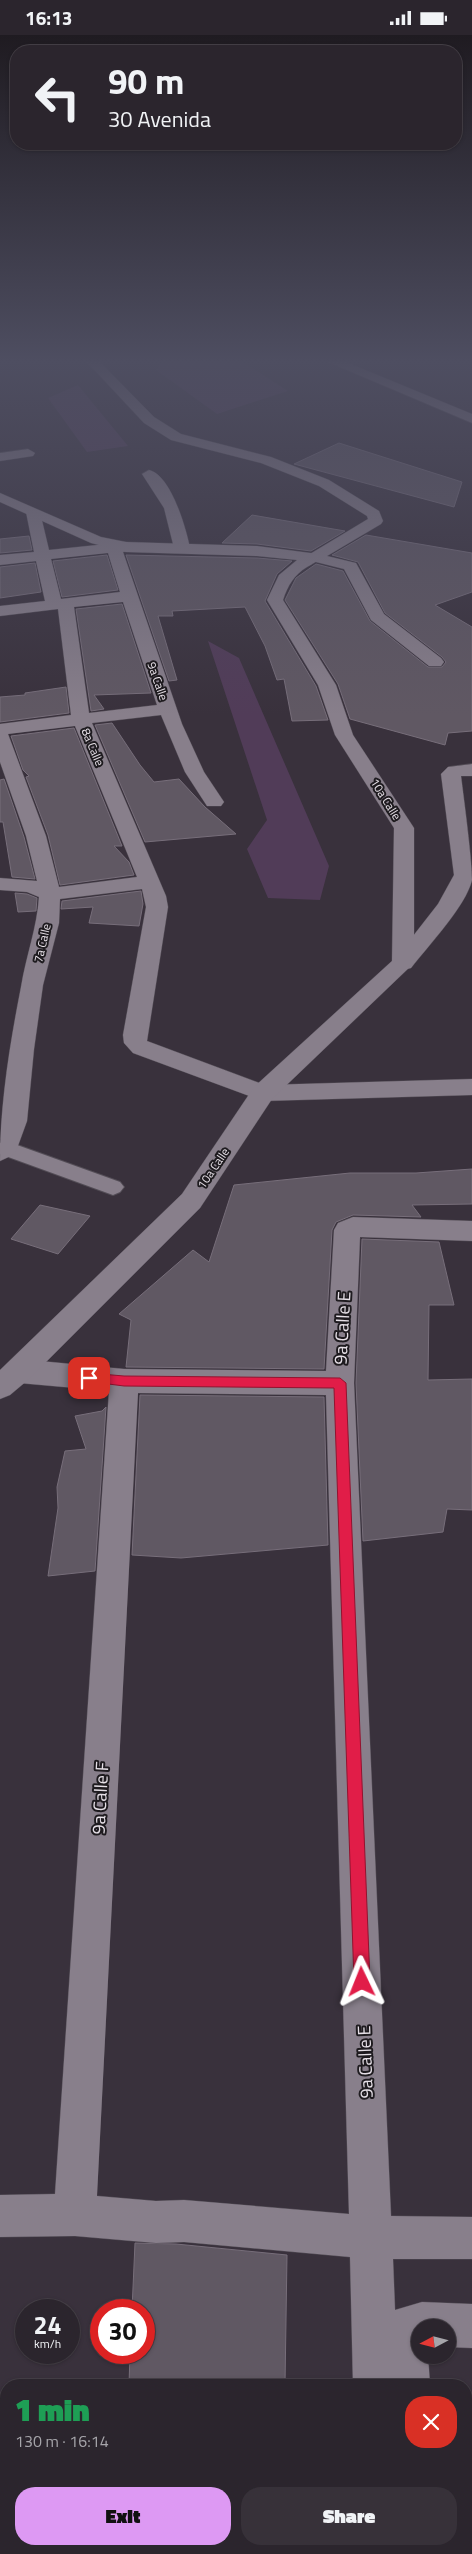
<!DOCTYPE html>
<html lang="en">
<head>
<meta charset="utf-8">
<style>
	:root { --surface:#2b252d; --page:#373139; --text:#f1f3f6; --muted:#a6a5aa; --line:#474249; --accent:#dd99f3 }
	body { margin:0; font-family:"Titillium Web",sans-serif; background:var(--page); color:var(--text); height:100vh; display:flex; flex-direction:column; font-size:19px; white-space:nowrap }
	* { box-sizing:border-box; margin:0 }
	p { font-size:16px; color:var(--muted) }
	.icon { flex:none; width:28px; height:28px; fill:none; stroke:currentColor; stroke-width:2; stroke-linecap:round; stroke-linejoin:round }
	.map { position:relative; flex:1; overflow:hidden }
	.panel { position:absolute; left:0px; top:2344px; width:472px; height:176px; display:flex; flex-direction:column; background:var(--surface); border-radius:20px 20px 0 0; box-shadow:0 1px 4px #0004,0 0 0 1px var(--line) }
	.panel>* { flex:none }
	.banner { position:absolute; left:10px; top:10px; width:452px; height:105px; border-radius:20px; box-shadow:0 1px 4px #0004,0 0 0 1px var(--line); background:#2b252d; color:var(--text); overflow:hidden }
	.needle { width:32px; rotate:263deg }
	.tools { position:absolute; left:411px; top:2284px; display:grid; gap:10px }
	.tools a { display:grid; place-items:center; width:45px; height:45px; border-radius:50%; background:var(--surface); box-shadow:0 1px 4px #0004,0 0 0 1px var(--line); font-size:25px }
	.speed { position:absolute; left:15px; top:2264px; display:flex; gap:10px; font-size:25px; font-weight:700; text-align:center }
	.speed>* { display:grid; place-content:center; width:65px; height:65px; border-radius:50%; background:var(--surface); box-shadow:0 1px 4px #0004,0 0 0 1px var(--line); line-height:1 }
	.speed small { font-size:12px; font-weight:400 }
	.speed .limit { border:8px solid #d22; background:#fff; color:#111 }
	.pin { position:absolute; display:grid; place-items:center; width:42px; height:42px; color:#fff; margin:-21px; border-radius:10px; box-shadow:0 2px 8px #0006 }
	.me { position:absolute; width:55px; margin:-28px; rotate:358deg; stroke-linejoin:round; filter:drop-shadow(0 0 4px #0008) }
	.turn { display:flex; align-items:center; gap:18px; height:105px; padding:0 15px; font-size:22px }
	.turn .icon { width:65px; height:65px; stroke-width:2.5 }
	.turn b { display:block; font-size:35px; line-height:42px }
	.round { display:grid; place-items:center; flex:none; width:52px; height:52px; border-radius:20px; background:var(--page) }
	.headline { display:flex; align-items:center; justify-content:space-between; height:85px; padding:0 15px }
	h1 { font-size:30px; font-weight:800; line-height:38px; color:#1e9e55 }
	.primary-button { display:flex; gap:10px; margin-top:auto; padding:10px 15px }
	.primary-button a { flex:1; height:58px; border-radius:20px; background:var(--accent); color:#111; font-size:20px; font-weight:800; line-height:58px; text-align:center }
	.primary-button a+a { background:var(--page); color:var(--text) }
	.status { display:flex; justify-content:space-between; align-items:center; height:35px; padding:0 25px; background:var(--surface); direction:ltr }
	.status svg { height:14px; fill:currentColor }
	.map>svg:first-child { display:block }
	.green { fill:#513c58 }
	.building { fill:#605863; stroke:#776e7a }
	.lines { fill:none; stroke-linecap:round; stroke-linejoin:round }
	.service-casing { stroke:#534d56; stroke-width:2 }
	.minor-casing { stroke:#534d56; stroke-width:1 }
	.tertiary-casing { stroke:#534d56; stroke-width:1 }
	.service { fill:#887f8b; fill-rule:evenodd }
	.minor { fill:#887f8b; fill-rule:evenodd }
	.tertiary { fill:#887f8b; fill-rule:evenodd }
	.route { fill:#e11d48; stroke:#92132f }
	.labels { text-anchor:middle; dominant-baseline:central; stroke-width:4; stroke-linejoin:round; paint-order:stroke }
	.far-street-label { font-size:12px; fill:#e6e0e7; stroke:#1e1b1f }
	.near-street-label { font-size:18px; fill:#e6e0e7; stroke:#1e1b1f }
</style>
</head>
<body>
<div class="status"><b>16:13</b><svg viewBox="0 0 49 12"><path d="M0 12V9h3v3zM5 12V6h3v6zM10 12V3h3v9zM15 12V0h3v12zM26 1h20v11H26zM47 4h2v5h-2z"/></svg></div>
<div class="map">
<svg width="472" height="2519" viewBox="0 0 472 2519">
	<rect width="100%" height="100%" fill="#39313c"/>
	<g class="green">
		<path d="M162,327h81l45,29 -71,23 -61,-44z"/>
		<path d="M78,350l50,61 -41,6 -39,-54z"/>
		<path d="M208,606l31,17 90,208 -9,34 -52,-2 -21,-49 20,-29z"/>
	</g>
	<g class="building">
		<path d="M339,408l123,39 -8,25 -160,-43z"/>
		<path d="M252,480l93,16 -34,20 -54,-7 -35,-1z"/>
		<path d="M366,500l106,18v39l-37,13 37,22v104l-24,2 -3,12 -95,-26 -12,-35 -53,-84 11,-22 20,-14 27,7 27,50 58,46h14l4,-5 -4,-5 -57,-44 -27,-51 -26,-7z"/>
		<path d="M29,501l3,14 -32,3v-14z"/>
		<path d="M107,520l11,35 -56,7 -9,-36z"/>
		<path d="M126,520l131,3 35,3 -15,13 -12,27 51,85 12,34 -36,1 -8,-42 -7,1 -12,-34 -20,-39 -73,4 1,5h-15l19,64 -8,1z"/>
		<path d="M35,528l6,29 -41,6v-31z"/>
		<path d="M122,569l29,89 -57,2 10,14 -13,2 -15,-102z"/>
		<path d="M66,652l3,26 -69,9v-25l25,-2v-2z"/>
		<path d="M112,688l28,42 14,17 25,-3 26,28 31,27 -91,8 -50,-117z"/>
		<path d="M74,693l48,118h-8l15,16 5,13 -74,10 -12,-50 -22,-58 3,-1 -6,-6 -12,-34z"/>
		<path d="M4,744l20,58 11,42 -23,-2 -9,-55h-3v-42z"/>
		<path d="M141,856l2,13 -4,22 -50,-3 4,-16 -32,2 1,-8z"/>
		<path d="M15,858l12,1 10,4 -1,13 -18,1z"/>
		<path d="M472,1134v35l-60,1 9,12 -68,-2 -17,7 -4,8 -8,139 -198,-2 5,-47 -12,-6 74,-64 16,12 25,-77 116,-12h66z"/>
		<path d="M40,1170l50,11 -32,38 -47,-15z"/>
		<path d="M362,1204l77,3 15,63h-25l-1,75 44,-1v131l-25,-1 -4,23 -80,9 -7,-158z"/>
		<path d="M140,1360l184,2 4,148 -147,13 -49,-3z"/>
		<path d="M106,1372l-11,164 -47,5 10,-68 -1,-21 8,-36 21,-2 -11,-33 27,-5z"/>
		<path d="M135,2208l41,1 111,11 -2,130h-156l1,-32h14v-43h-12z"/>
	</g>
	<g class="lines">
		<g class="service-casing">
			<path id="service" d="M6,1106l114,41 4,5 -4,5 -7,3 -113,-41v-11z"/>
		</g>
		<g class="minor-casing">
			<g id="minor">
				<path d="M87,327h13l54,55 27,17 90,23 58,23 50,31 4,10 -2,3 -54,32 29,7 28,51 57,44 3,4 -3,4h-12l-58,-46 -27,-51 -36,-9 -3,-3 63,-38 -1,-3 -48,-30 -58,-23 -90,-23 -27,-17z"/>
				<path d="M328,327h18l126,52v9z"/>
				<path d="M28,414l7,4 -2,3 -33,5v-8z"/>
				<path d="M149,435c22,5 37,58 41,78l-3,3h-10l-3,-3 -10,-40 -22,-34z"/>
				<path d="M33,473l7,4 9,38 77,-8 8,5 -3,3 -8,2 59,172 22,48 20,30 -3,4h-14l-22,-34 -24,-57 -69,8 74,173 2,11 -21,134 118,44 207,-6v16l-209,6 -130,-48 -9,-10 -1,-8 23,-128 -4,-18 -82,10 -1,24 -16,62 -9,64 -7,72 -12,33 -15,7c0,-57 10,-118 21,-174 5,-31 16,-59 18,-90l-12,-5 -27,-2v-12l37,3 -11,-45 -26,-74v-38l71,-9 -13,-106 -58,7v-10l45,-5 -9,-40 -36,4v-10l34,-3 -8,-40zM108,518l12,39 -59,7 -10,-40zM123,567l34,103 -68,8 -15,-106zM75,691l62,151 -78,10 -13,-51 -38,-102z"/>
				<path d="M472,729v12h-11c3,24 11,83 11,104 -6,26 -44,66 -61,88l-8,2 -8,-2 -3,-5 46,-59 16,-29 -13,-101 7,-7z"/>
				<path d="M353,1182l119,4v20l-112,-4 -6,146 37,833 81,1v42h-79l2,51 27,-8 50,2v44l-24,-1v-20h-28v28h8l2,30h-77l-3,-128 -166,-15 -28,1 -81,-7 -75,1v-42l55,-1 54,-803 -90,-8 -10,-4 -4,-8 4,-8 10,-4 105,10 202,2 8,-141 4,-7zM138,1358l188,2 23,819 -165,-14 -28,1 -59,-5z"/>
				<rect x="271" y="2514" width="48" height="5"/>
				<rect x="358" y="2514" width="84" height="5"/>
			</g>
		</g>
		<g class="tertiary-casing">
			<path id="tertiary" d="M0,458l101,44 25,5 131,4 61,8 3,3c-4,5 -9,7 -14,10 -13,8 -19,18 -24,33l53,85 17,50 61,93v135l-142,136 -72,109 -171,171 -19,16 -10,4v-29l182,-176 72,-107 138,-126 2,-133 -59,-93 -17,-50 -51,-85 12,-25 18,-15 -40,-4 -131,-4 -35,-9 -91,-41z"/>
		</g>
		<use href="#service" class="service"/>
		<use href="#minor" class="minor"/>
		<use href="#tertiary" class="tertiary"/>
	</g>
	<linearGradient id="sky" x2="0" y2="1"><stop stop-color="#1f1b21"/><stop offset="0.48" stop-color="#4e4e61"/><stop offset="1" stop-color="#4e4e61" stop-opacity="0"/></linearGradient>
	<rect width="472" height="680" fill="url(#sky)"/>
	<path class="route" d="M89,1338l35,3 216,2 6,5 24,599 -2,6 -6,2 -5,-2 -3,-6 -20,-594 -210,-2 -39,-5 -2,-3z"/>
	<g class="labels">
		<g class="far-street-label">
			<text transform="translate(158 646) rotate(71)">9a Calle</text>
			<text transform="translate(93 712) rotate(67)">8a Calle</text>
			<text transform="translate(386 764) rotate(58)">10a Calle</text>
			<text transform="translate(42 908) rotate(-77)">7a Calle</text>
			<text transform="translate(213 1133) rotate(-56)">10a Calle</text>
		</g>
		<g class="near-street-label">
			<text transform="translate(342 1293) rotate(-87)">9a Calle E</text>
			<text transform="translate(100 1763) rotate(-87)">9a Calle F</text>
			<text transform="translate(365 2027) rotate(-92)">9a Calle E</text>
		</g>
	</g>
</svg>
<div class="tools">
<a><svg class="needle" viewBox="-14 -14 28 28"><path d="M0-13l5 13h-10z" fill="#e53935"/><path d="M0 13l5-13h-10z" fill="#a6a5aa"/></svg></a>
</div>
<div class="speed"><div>24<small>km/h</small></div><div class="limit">30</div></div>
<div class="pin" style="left:89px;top:1343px;background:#d93025"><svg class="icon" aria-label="arrive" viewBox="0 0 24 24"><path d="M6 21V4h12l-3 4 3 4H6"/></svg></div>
<svg class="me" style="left:362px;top:1947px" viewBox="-20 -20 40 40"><path d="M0-17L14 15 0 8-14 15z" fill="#e11d48" stroke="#fff" stroke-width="4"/></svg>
<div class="banner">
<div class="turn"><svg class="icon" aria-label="left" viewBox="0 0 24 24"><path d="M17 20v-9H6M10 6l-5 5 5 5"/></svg><div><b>90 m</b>30 Avenida</div></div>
</div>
<section class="panel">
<div class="headline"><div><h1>1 min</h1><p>130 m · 16:14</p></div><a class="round" style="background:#d93025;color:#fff"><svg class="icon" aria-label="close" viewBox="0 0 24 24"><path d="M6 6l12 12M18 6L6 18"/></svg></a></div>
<div class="primary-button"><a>Exit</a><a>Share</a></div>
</section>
</div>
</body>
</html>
